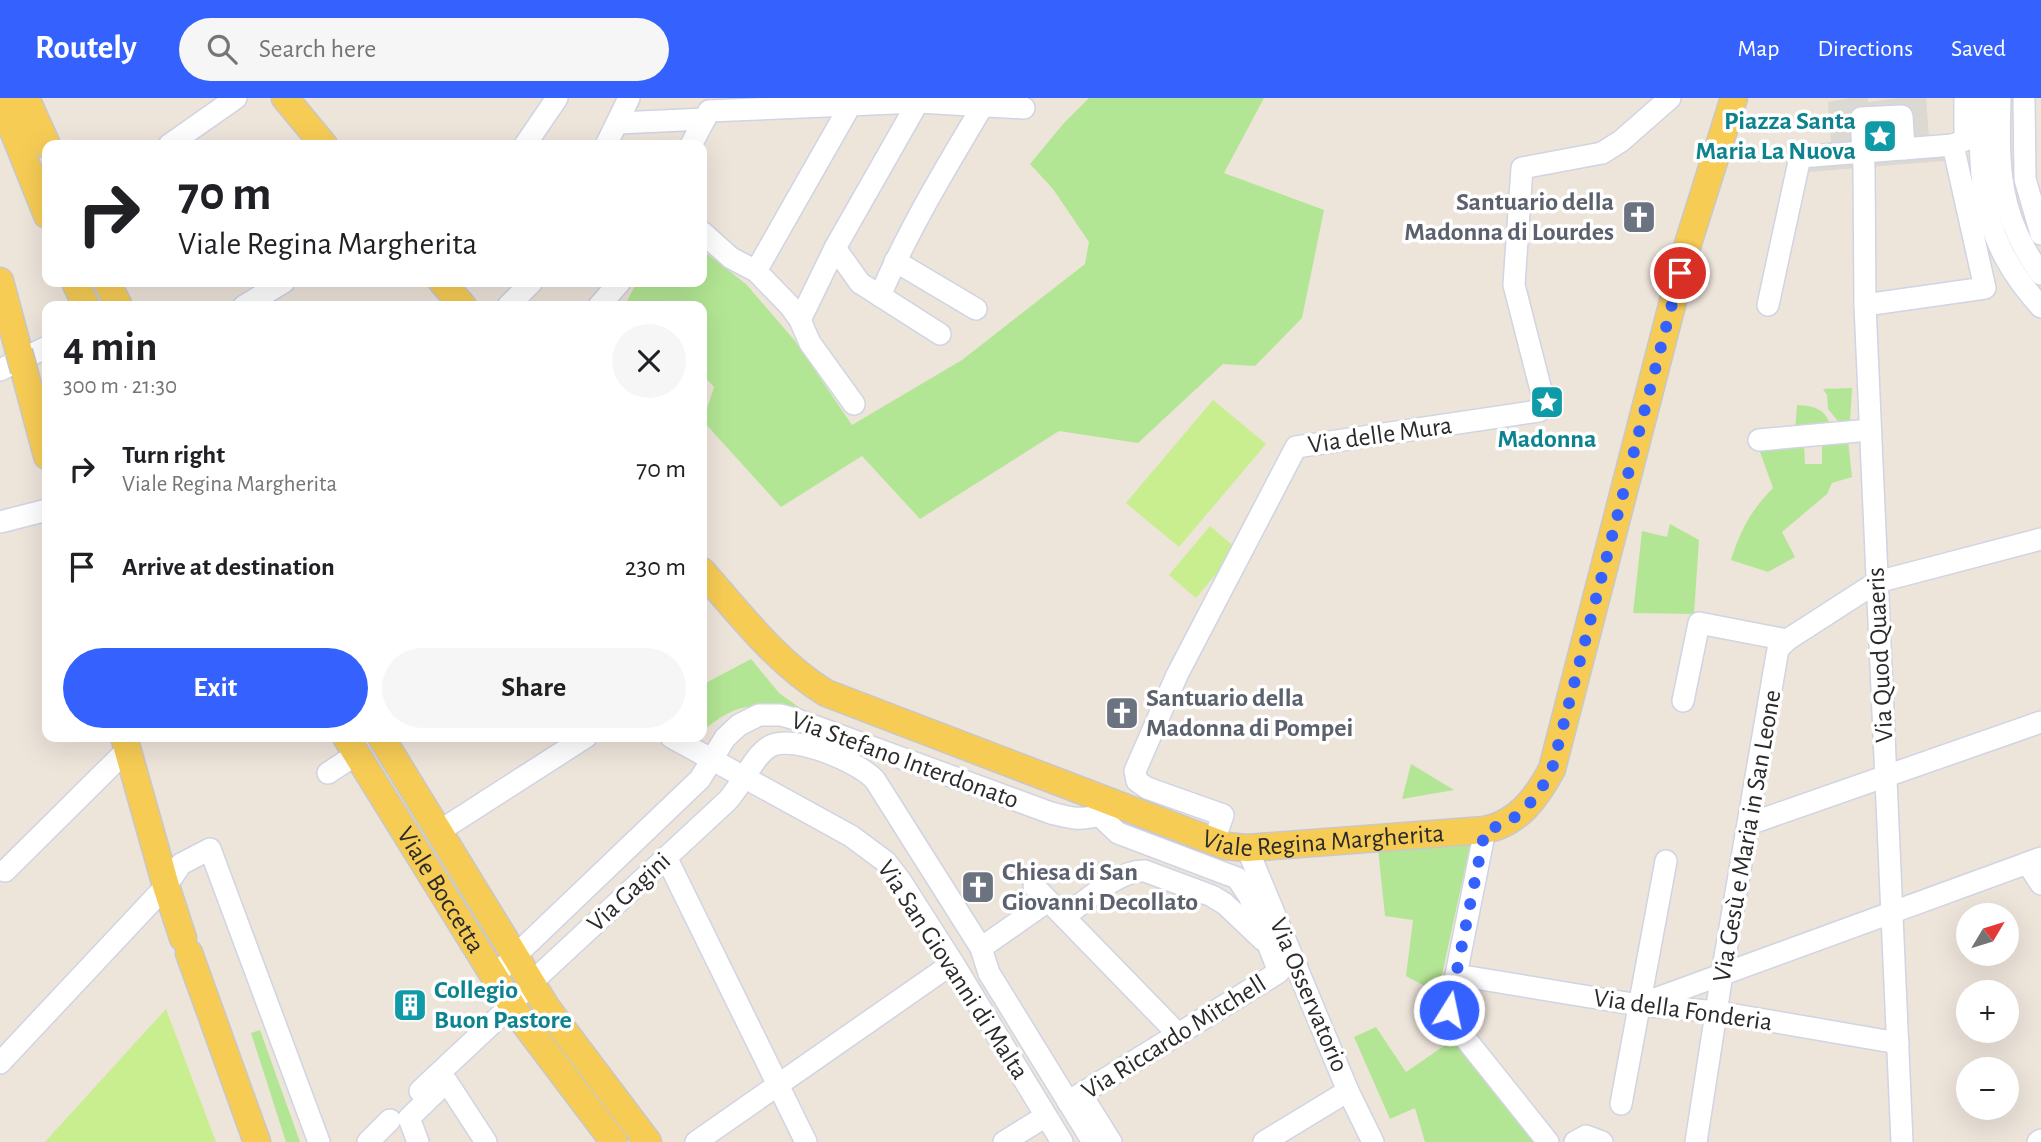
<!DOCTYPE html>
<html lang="en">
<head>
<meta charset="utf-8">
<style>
	:root { --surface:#fff; --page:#f6f6f6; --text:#202124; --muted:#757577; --accent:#3562ff }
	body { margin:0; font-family:"Alegreya Sans",sans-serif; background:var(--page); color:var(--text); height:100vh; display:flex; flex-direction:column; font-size:26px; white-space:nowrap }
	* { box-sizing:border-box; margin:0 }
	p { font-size:23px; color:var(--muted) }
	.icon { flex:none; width:38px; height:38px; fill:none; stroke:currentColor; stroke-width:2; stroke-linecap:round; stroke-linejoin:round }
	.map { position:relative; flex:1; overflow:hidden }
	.details { position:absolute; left:42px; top:203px; width:665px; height:441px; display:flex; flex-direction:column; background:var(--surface); border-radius:14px; box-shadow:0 7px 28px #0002 }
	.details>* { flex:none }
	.top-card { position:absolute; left:42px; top:42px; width:665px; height:147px; border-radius:14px; box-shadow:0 7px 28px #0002; background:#fff; color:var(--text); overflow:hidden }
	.needle { width:46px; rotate:52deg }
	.controls { position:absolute; left:1956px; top:805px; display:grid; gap:14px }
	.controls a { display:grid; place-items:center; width:63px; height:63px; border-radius:50%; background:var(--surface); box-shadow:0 7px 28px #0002; font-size:35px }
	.pin { position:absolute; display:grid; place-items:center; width:60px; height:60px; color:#fff; margin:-30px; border:4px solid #fff; border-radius:50%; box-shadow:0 2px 7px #0007 }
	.me { position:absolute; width:77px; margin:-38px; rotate:10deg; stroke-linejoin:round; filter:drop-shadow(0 0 5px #0008) }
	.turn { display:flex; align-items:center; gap:24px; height:147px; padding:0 21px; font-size:32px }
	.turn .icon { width:91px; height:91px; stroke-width:2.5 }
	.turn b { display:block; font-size:49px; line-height:60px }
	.round { display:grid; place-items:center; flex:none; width:74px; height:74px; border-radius:37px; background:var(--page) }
	.headline { display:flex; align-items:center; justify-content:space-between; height:119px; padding:0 21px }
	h1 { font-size:42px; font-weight:600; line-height:52px }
	.cta { display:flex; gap:14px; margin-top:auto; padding:14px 21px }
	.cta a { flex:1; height:80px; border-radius:42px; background:var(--accent); color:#fff; font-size:28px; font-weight:600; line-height:80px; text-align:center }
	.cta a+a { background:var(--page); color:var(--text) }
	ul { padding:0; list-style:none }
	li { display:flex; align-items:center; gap:21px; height:98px; padding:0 21px }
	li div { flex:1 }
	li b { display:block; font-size:26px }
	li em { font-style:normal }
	header { display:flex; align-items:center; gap:42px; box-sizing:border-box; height:98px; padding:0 35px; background:var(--accent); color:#fff }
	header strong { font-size:33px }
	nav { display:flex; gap:38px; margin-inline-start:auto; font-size:24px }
	.search { width:490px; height:63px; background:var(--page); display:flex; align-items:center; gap:18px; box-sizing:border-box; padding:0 24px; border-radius:38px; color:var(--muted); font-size:26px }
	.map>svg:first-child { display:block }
	.green { fill:#b3e694 }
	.pitch { fill:#c9ee8f }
	.plaza { fill:#dcd8d2 }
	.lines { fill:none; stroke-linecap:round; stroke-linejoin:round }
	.minor-casing { stroke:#d0d4e3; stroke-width:24 }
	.major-casing { stroke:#c8c8c8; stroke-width:29 }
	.minor { stroke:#fff; stroke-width:21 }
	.major { stroke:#f7cc55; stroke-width:26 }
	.major-bridge-casing { stroke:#c8c8c8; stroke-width:29; stroke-linecap:butt }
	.major-bridge { stroke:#f7cc55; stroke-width:26 }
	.route { stroke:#3562ff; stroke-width:12; stroke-dasharray:0 21.6 }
	.labels { text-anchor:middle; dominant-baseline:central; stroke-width:7; stroke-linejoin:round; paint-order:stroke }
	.culture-label { font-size:26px; font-weight:bold; fill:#0d838f; stroke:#fff; text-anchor:end }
	.worship-label { font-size:26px; font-weight:bold; fill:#5b616d; stroke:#fff; text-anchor:start }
	.street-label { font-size:26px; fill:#2a2a2a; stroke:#fff }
</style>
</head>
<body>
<header>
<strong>Routely</strong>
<div class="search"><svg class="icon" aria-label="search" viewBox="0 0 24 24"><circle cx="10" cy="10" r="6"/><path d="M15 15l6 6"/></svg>Search here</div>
<nav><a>Map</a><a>Directions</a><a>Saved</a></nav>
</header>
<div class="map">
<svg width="2041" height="1044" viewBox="0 0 2041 1044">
	<rect width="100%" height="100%" fill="#ede4da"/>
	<g class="green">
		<path d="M1089,0h175l-40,75 100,37 -22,108 -47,48 -32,-2 -85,79 -79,-12 -139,88 -58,-63 -81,51 -78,-86 11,-34 -12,-13v-68h-70l-5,-5 10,-19h65v-32l44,34 49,57 57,84 110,-65 123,-96 4,-22 -36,-53 -23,-25 34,-41z"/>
		<path d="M1852,290l-2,35 -8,3 -14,-17 -1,-14 -4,-6z"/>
		<path d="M1797,307c18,1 30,4 34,24l-36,3z"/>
		<path d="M1848,342l4,37 -20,6 -5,11 -45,38 13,25 -27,15 -37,-12c9,-29 20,-50 42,-72l-13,-36 44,-7 1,19h17v-19z"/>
		<path d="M1670,426l29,16 -5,74 -61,-1 9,-82 25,6z"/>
		<path d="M751,561l28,34 32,23c-46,-12 -71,-19 -109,16v-47z"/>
		<path d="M1411,666l43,26 -52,9z"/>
		<path d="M1471,743l-33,152 -32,-17 7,-56 -28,-4 -7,-67z"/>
		<path d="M1376,929l30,45 48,-33 81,103h-110l-10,-34 -25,11 -36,-82z"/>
		<path d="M260,932l40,112h-14l-35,-109z"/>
	</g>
	<g class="pitch">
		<path d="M1213,302l53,44 -87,103 -53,-44z"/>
		<path d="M1210,428l27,23 -41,49 -27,-23z"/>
		<path d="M166,911l50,133h-171z"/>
	</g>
	<path class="plaza" d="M1850,0h18v4l30,-4h28l3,40 26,22 -147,12 -13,-26 36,-4 -3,-40z"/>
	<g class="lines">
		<g class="minor-casing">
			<g id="minor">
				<path d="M1980,0c0,88 -1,140 61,209"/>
				<path d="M2000,0c-2,68 -2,118 41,176"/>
				<path d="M2024,0l1,81 16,55"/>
				<path d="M709,13l209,-9 106,6"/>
				<path d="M618,25l87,-4"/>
				<path d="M169,47l67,-47"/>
				<path d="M525,47l32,-47"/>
				<path d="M606,47l23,-47"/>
				<path d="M691,47l18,-34"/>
				<path d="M702,134l29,26 25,13 34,35 10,14 10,23 44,61"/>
				<path d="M835,150l25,35 80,51"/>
				<path d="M895,163l81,48"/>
				<path d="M756,173l95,-167"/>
				<path d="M880,198c28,-66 65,-127 102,-189"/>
				<path d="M1768,207l32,-148 153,-12"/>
				<path d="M1865,207l120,-17 -32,-143 12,-5v-42"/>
				<path d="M244,208l40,-24"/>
				<path d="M508,208l24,-24"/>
				<path d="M599,208l21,-24"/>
				<path d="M800,222l35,-72 83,-146"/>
				<path d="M0,272l47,-23"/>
				<path d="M1759,342l111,-10"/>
				<path d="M0,424l47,-12"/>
				<path d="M1683,603l16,-78 88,17"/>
				<path d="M671,639l180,99 35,26 14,18 53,83 109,179"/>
				<path d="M328,675l29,-19"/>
				<path d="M1749,726l292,-102"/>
				<path d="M1485,732l-36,180 8,18 91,114"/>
				<path d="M438,734l148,-95"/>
				<path d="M1214,743l9,-26 -76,-27 -10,-7 -2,-10 42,-96 119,-228 243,-36 4,-13 -29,-113 8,-117 80,-15 19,-12 49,-43"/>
				<path d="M1247,750l101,243 25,51"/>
				<path d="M666,759l140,285"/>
				<path d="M2027,765l14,21"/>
				<path d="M5,773l123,-122"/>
				<path d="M1034,788l144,148"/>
				<path d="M1064,819c21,-15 55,-48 81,-46l67,25 13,8 38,36"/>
				<path d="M981,850l67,-47"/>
				<path d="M493,879l207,-198 25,-41 14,-13 20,-10h22l14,4 256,94c20,5 28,8 48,2l7,-15"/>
				<path d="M1469,879l170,28 79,7 180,31"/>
				<path d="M1644,905l397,-145"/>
				<path d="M0,965l166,-177 15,-22 29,-15 109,293"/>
				<path d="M447,984l39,60"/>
				<path d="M420,993l80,-75 31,-33c65,-61 130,-121 195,-181 15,-14 29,-51 47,-57 24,-9 86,17 102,35l106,168 8,25 104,169"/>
				<path d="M1081,996l30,48"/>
				<path d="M1068,1004l211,-130 -30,-76 -12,-18 -119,-45 -19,-18"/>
				<path d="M1621,1006l45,-243"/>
				<path d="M368,1044l22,-22"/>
				<path d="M418,1044l-9,-24 33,-32"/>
				<path d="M696,1044l257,-179"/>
				<path d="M1004,1044l42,-26"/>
				<path d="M1264,1044l84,-51"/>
				<path d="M1575,1044l11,-6 16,6"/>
				<path d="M1696,1044l26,-168 56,-325 9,-9 90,-58 164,-43"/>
				<path d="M1902,1044l-37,-837 -1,-137 -3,-50 41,-2 2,33"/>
				<path d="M2038,1044l3,-2"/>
			</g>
		</g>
		<g class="major-casing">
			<g id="major">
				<path d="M0,0l47,117"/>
				<path d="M26,0l21,47"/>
				<path d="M285,0l39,47"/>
				<path d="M0,183l19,71"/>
				<path d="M75,184l11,24"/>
				<path d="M107,184l12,24"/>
				<path d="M442,184l21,24"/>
				<path d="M24,272l23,86"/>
				<path id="s1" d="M702,473c38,43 75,92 124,122l400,153 21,2 238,-18c33,-7 51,-31 67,-61l135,-522 47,-149"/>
				<path d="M124,639l42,149 17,52"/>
				<path id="s2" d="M346,639l172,278 96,127"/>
				<path d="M381,639l166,271 101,134"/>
				<path d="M189,855l68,189"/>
			</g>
		</g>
		<use href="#minor" class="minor"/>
		<use href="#major" class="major"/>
		<g class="major-bridge-casing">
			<path id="major-bridge" d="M19,254l5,18"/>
		</g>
		<use href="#major-bridge" class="major-bridge"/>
	</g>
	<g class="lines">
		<path class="route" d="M1449,912l36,-180c33,-7 52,-31 67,-61l128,-496"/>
	</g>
	<defs>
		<g id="sight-square" transform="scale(1.75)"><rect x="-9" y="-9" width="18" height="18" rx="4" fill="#0f9aa8" stroke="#fff"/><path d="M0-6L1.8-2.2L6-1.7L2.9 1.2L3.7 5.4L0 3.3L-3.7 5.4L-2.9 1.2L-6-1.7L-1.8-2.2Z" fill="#fff"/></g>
		<g id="church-square" transform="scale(1.75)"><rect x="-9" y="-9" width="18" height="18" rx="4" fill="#6b7280" stroke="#fff"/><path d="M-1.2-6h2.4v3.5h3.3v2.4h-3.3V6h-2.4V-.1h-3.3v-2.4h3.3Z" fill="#fff"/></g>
		<g id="building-square" transform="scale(1.75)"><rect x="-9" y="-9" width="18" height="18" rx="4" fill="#0f9aa8" stroke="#fff"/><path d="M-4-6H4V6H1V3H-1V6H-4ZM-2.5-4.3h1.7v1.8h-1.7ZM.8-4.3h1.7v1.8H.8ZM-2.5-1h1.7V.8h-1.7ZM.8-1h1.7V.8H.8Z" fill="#fff"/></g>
	</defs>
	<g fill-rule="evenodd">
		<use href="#sight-square" x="1880" y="38"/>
		<use href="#church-square" x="1639" y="119"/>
		<use href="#sight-square" x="1547" y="304"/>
		<use href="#church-square" x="1122" y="615"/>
		<use href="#church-square" x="978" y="789"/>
		<use href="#building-square" x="410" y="907"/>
	</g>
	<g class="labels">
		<g class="culture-label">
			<text x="1856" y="23">Piazza Santa<tspan x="1856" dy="30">Maria La Nuova</tspan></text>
			<text x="1547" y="341" text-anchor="middle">Madonna</text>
			<text x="434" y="892" text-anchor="start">Collegio<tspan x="434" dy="30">Buon Pastore</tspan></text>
		</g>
		<g class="worship-label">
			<text x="1614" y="104" text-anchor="end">Santuario della<tspan x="1614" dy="30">Madonna di Lourdes</tspan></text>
			<text x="1146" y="600">Santuario della<tspan x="1146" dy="30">Madonna di Pompei</tspan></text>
			<text x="1002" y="774">Chiesa di San<tspan x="1002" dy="30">Giovanni Decollato</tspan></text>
		</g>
		<g class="street-label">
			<text transform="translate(1380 337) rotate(-8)">Via delle Mura</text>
			<text transform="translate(1880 557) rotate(-93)">Via Quod Quaeris</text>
			<text transform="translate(905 662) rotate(20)">Via Stefano Interdonato</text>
			<text stroke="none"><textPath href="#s1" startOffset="700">Viale Regina Margherita</textPath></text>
			<text transform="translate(1747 738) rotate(-80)">Via Gesù e Maria in San Leone</text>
			<text stroke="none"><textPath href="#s2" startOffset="180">Viale Boccetta</textPath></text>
			<text transform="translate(629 794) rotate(-43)">Via Gagini</text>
			<text transform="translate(953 872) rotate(57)">Via San Giovanni di Malta</text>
			<text transform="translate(1309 897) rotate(67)">Via Osservatorio</text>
			<text transform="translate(1683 912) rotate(8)">Via della Fonderia</text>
			<text transform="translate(1174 939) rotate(-32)">Via Riccardo Mitchell</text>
		</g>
	</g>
</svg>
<div class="controls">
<a><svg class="needle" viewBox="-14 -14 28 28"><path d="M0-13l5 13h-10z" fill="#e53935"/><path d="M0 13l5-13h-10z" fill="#757577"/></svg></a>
<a>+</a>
<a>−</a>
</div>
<div class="pin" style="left:1680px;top:175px;background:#d93025"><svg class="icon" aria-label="arrive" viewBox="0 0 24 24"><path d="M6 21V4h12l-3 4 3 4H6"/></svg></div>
<svg class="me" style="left:1449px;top:912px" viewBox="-20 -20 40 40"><circle r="17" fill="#3562ff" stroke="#fff" stroke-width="3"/><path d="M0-11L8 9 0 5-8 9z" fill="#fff"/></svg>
<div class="top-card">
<div class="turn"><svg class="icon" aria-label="right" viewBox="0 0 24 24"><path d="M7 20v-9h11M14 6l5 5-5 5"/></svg><div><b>70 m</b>Viale Regina Margherita</div></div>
</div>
<section class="details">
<div class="headline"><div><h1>4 min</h1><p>300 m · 21:30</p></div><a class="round"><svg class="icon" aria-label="close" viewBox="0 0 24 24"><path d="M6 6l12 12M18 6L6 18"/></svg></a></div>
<ul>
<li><svg class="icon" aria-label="right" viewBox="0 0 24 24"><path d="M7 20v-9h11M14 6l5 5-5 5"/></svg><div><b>Turn right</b><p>Viale Regina Margherita</p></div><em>70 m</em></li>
<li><svg class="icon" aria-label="arrive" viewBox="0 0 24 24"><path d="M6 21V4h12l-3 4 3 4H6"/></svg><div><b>Arrive at destination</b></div><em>230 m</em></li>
</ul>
<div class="cta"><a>Exit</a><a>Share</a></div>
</section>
</div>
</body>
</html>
